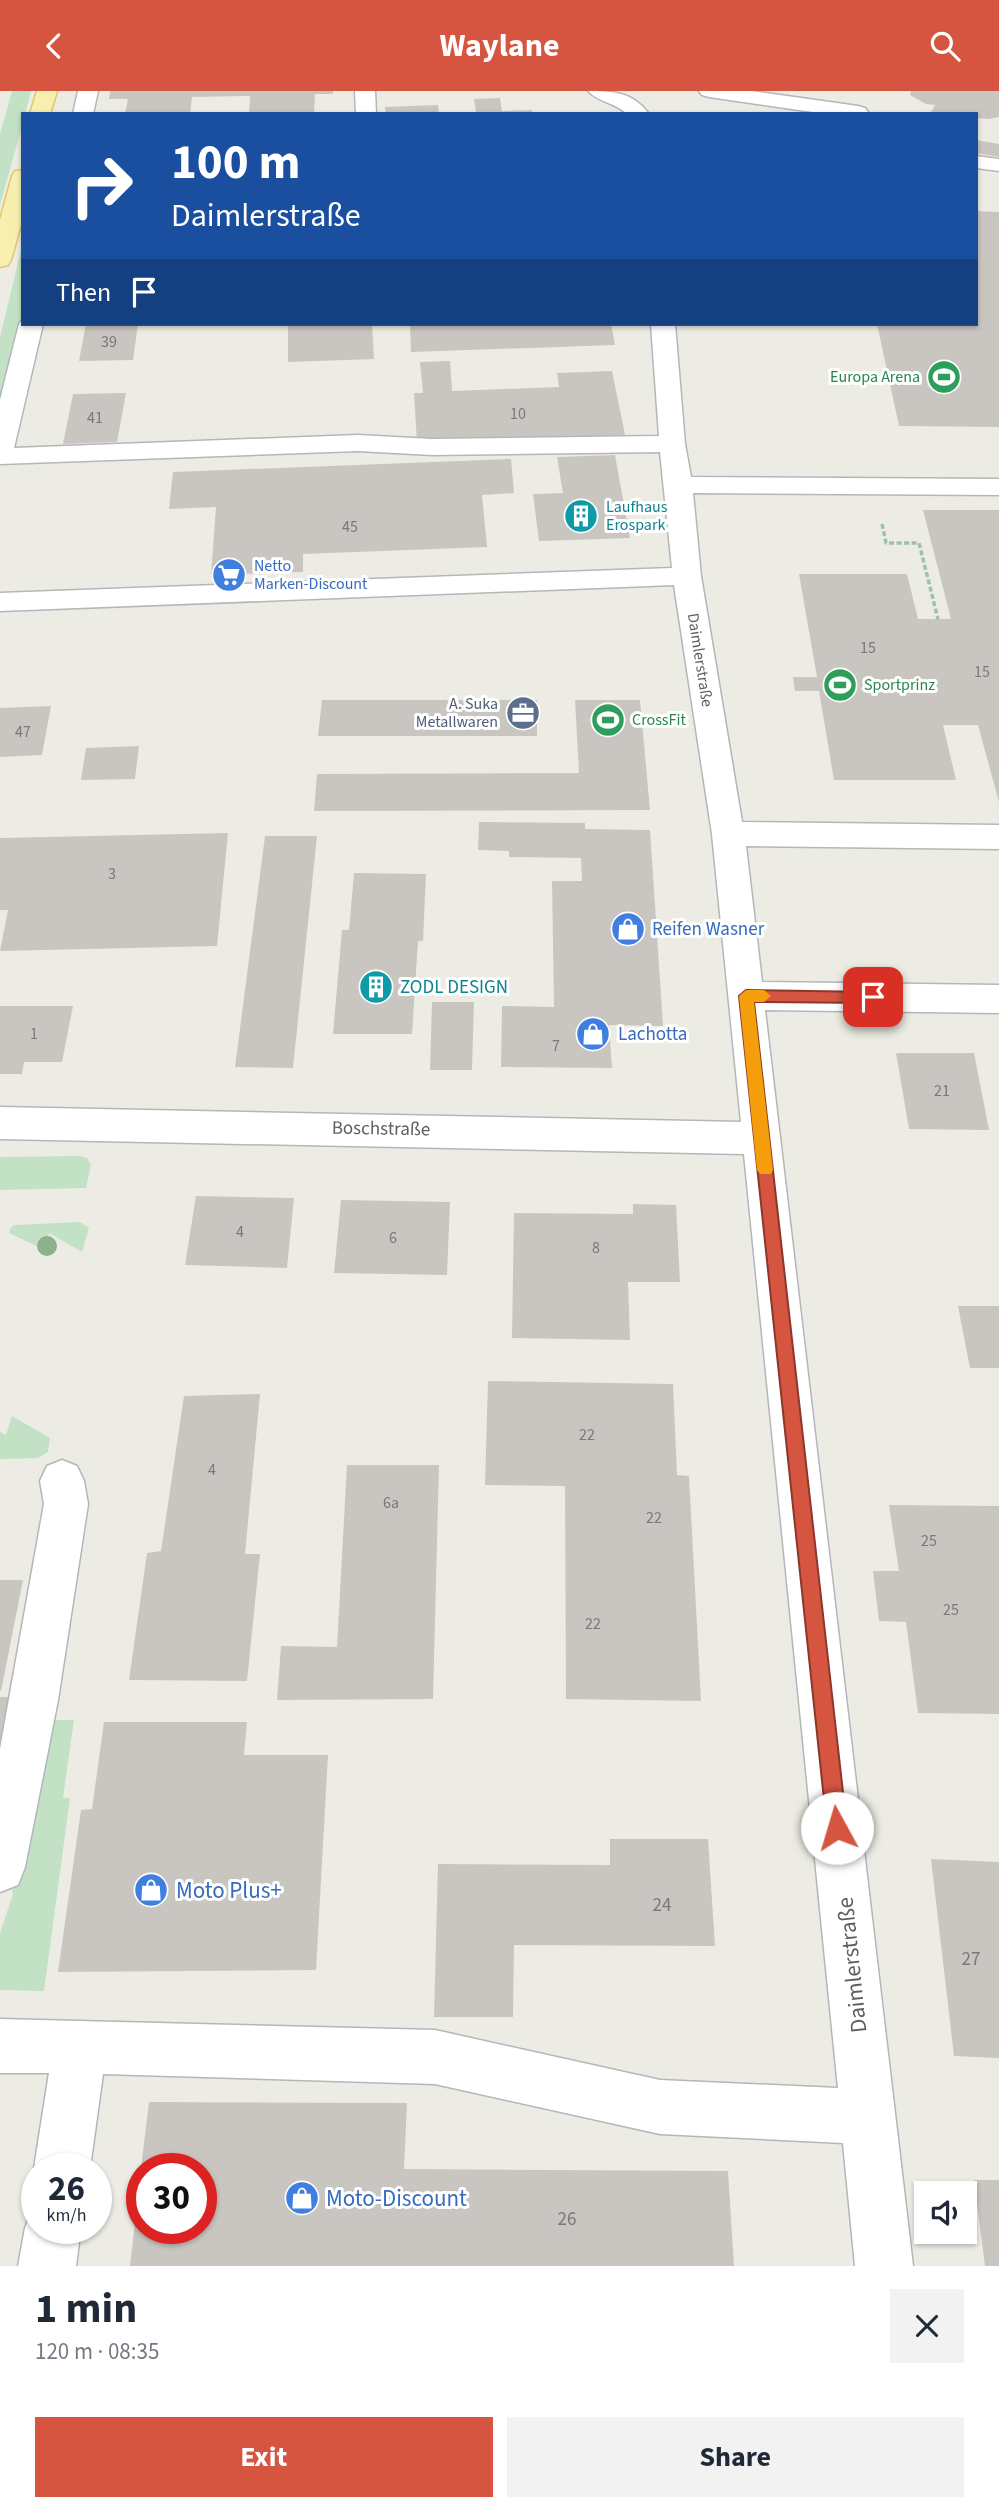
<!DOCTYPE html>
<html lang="en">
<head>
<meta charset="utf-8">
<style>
	:root { --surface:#fff; --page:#f2f2f3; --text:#1f2937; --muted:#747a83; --accent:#d65541 }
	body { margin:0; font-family:"Source Sans 3",sans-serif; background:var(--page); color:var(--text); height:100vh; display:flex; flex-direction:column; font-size:26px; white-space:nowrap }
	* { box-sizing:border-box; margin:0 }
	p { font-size:23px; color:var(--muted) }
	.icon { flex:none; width:38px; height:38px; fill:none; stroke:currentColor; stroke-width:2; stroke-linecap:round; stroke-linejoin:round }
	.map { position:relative; height:2175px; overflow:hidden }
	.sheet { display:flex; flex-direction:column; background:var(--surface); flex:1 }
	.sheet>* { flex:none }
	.hud { position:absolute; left:21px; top:21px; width:957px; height:214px; border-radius:0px; box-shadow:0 2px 5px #0004; background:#1a4fa0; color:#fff; overflow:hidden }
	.fabs { position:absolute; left:914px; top:2090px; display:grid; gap:14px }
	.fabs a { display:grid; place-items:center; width:63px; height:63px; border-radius:0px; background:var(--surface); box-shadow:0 2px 5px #0004; font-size:35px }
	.speed { position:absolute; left:21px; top:2062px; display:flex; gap:14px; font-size:35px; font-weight:700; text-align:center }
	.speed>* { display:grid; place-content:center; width:91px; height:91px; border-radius:50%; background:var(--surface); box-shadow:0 2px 5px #0004; line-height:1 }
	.speed small { font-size:18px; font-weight:400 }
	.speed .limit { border:10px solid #d22; background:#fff; color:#111 }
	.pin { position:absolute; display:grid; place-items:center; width:60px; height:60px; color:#fff; margin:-30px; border-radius:14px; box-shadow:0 4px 10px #0006 }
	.me { position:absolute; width:77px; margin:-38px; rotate:354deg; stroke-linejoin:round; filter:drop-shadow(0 0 5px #0008) }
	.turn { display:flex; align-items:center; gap:24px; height:147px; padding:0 35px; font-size:32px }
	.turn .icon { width:91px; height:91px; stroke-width:2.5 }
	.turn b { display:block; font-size:49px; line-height:60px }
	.then { display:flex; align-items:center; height:66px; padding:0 35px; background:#0003; gap:14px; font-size:26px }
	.round { display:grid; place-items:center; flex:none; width:74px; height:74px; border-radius:0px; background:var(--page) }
	.overview { display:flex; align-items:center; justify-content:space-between; height:119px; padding:0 35px }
	h1 { font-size:42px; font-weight:700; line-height:52px }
	.button { display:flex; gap:14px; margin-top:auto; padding:14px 35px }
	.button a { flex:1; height:80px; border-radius:0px; background:var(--accent); color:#fff; font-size:28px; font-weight:700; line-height:80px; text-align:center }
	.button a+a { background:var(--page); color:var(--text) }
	header { display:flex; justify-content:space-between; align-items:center; height:91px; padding:0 35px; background:var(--accent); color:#fff; font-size:32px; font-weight:700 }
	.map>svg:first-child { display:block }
	.green { fill:#c3e2c5 }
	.building { fill:#c9c6c1 }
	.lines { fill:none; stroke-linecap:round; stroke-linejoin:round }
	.minor-casing { stroke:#b4b6ba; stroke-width:3 }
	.major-casing { stroke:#e2c768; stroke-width:3 }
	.path { stroke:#9dc2aa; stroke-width:3.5; stroke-dasharray:5 2.5; stroke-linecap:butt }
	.minor { fill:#fff; fill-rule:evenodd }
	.major { fill:#f6efb0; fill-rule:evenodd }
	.tree { fill:#8db18d }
	.route { fill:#d65541; stroke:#8b372a; stroke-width:2 }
	.slow { fill:#f59e0b }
	.labels { text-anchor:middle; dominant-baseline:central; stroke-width:6; stroke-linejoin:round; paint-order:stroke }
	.number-label { font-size:16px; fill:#77797a }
	.far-leisure-label { font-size:16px; fill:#27864d; stroke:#fff; text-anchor:start }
	.far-culture-label { font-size:16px; fill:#0d838f; stroke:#fff; text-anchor:start }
	.far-shop-label { font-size:16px; fill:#366cbe; stroke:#fff; text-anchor:start }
	.far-street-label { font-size:16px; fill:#5c5f63; stroke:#fff }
	.far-service-label { font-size:16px; fill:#4e5e75; stroke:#fff; text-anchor:end }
	.shop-label { font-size:19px; fill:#366cbe; stroke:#fff; text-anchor:start }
	.culture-label { font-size:19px; fill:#0d838f; stroke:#fff; text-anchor:start }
	.street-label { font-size:19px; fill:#5c5f63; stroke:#fff }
	.near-number-label { font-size:19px; fill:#77797a }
	.near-shop-label { font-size:23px; fill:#366cbe; stroke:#fff; text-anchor:start }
	.near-street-label { font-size:23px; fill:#5c5f63; stroke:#fff }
</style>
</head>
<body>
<header><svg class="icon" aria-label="back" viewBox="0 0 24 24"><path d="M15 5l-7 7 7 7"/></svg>Waylane<svg class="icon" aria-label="search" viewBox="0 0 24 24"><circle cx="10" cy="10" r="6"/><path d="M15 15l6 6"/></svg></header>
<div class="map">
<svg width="999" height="2175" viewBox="0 0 999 2175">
	<rect width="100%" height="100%" fill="#edece4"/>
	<g class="green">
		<path d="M12,0h19l-6,23h-2v9l-23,82v-71z"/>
		<path d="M23,151v75l-23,98v-78z"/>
		<path d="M79,1065l8,2 4,7 -5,23 -86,2v-33z"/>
		<path d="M80,1131l9,6 -7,24 -33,-19 -4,17 -36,-17 2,-6 4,-2z"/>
		<path d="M12,1325l38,22 -2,14 -10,6 -38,1v-27l6,3z"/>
		<path d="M38,1629h36l-11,78h7l-26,193 -44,-1v-57l13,-39 -2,-12z"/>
	</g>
	<g class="building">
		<path d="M110,0h223v3h-18l-1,20h-65l1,-18 -58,1 -2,17h-65l3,-15h-19z"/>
		<path d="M911,0h88v26l-10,2 -13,-1v-4l-45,-2 4,-7 -9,-1 -16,-9z"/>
		<path d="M500,7l2,13 30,-1 1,4 -57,-2 -2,-13z"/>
		<path d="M438,14l1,9h-53l-1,-7z"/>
		<path d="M976,49l23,4v13l-23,-4z"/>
		<path d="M976,120l23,1v215l-100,-1 -22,-102h99z"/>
		<path d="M86,233h52l-5,36 -54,1z"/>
		<path d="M288,233h84l2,35 -86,3z"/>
		<path d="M410,233h201l4,21 -204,7z"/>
		<path d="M450,270l2,30 107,-4 -2,-14 55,-2 13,64 -208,8 -3,-50h9l-3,-31z"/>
		<path d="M126,302l-9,49 -54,2 10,-50z"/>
		<path d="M615,364l15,83 -91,3 -6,-47 30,-1 -6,-36z"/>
		<path d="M511,368l3,34 -32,2 5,52 -184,7v18l-92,3 5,-68 -47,2 4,-37z"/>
		<path d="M923,419h76v292l-21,-77h-35l13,55h-122l-15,-89h-24l-2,-14h24l-18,-103h108l11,45h33z"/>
		<path d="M322,609h215v36h-219z"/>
		<path d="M575,609h65l10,110 -336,1 3,-37 262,-1z"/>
		<path d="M51,615l-9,49 -42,2v-49z"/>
		<path d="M139,655l-4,33 -54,1 5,-32z"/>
		<path d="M479,731l106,1v6l65,1 13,196 -54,-1 3,43 -111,-1 1,-61 52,1 -2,-126h30l-1,-23 -72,-1v-6l-31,-1z"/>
		<path d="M228,742l-11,113 -217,5 8,-41h-8v-72z"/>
		<path d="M265,745h52l-24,232 -58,-1z"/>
		<path d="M354,782l72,1 -3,67h-5l-6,93h-79l9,-104h7z"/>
		<path d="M432,911h42l-2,68h-42z"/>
		<path d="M0,915h73l-11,56h-38l-2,12h-22z"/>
		<path d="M896,962h78l15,77 -80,-1z"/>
		<path d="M196,1105l98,2 -7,70 -102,-3z"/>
		<path d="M341,1109l109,2 -3,73 -113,-2z"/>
		<path d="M633,1113l43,1 4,77h-52l2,58 -118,-2 2,-125 119,1z"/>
		<path d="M958,1215h41v62h-29z"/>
		<path d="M488,1290l185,3 4,91 12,1 12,225 -135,-2 -1,-213 -80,-1z"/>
		<path d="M260,1303l-15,160h15l-13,127 -118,-1 18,-127 14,-2 23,-155z"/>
		<path d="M347,1374h92l-6,234 -156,1 4,-54 56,1z"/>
		<path d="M889,1414l110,1v208l-81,-1 -12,-91 -27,-1 -6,-50h26z"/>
		<path d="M0,1489h23l-22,111h-1z"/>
		<path d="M0,1606h11l-10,49h-1z"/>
		<path d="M104,1631h143l-3,33h84l-12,215 -258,2 23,-162 11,-1z"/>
		<path d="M610,1748h98l7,107 -201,-1 -1,72h-79l4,-153 172,1z"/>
		<path d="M931,1768l68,3v196l-45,-2z"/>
		<path d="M149,2011l258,1 -3,66 324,2 6,95h-604l10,-87 2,49h59v-60h-60z"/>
		<path d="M974,2089h25v86h-14z"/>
	</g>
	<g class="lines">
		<g class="minor-casing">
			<g id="minor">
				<path d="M78,0h20l-5,23h-20z"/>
				<path d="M355,0h20l1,23h-20z"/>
				<path d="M588,0c25,0 45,1 61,23h-22c-11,-11 -29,-12 -39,-23z"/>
				<path d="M699,0h53l106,15 7,2 3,4 -41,2 -118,-17 -7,-2z"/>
				<path d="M976,65l23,3v12l-23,-3z"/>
				<path d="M23,228v5h20l-29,124 344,-13 74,4 227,-3 -8,-112h24l10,120 6,33 308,2v16l-306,-2 8,83 41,246 257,3v24l-253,-3 16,136 237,3v28l-234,-3 148,1256h-58l-12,-123 -183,-9 -225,-50 -332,-10 -13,94h-53v6l-3,-6 15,-95h-49v-54l435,11 225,50 178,8 -94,-934 -744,-15v-32l741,15 -29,-288 -38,-249 -674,26v-18l672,-25 -12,-116 -228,3 -74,-4 -358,13v-64l19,-76z"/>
				<path d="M62,1369l15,6 7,15 4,23 -30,196 -33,167 -7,18 -18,7v-143l44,-245 -4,-23 7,-15z"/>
				<path d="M37,2116v21h44l-5,38h-58l7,-38 8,-20z"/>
			</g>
		</g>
		<g class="major-casing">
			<g id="major">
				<path d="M37,0h20l-7,23h-20z"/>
				<path d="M23,79v47l-12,43 -3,5 -8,2v-47l12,-44 3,-5z"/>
			</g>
		</g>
		<path class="path" d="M882,433l4,19h33l19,76"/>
		<use href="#minor" class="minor"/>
		<use href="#major" class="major"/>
	</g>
	<circle class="tree" cx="47" cy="1155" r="10"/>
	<path class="route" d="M746,899l127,2 7,5 -7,6 -119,-1 93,826 -3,7 -7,3 -7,-3 -3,-7 -88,-832z"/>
	<path class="slow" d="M746,899h18l7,6 -7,6h-10l19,168 -2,4h-11l-3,-4 -18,-174z"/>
	<defs>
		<g id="stadium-disc" transform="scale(1.75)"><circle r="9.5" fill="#2e9e5b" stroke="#fff"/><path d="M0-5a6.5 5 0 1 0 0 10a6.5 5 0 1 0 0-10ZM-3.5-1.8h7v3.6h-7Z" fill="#fff"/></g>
		<g id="building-disc" transform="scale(1.75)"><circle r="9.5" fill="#0f9aa8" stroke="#fff"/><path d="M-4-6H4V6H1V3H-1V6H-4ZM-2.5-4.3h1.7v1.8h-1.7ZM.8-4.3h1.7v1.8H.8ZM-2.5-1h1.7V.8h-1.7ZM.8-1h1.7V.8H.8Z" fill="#fff"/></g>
		<g id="supermarket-disc" transform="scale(1.75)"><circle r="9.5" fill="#3f7fe0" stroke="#fff"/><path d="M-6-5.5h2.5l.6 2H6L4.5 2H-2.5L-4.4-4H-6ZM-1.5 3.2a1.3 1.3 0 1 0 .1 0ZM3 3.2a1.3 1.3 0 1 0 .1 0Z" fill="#fff"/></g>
		<g id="office-disc" transform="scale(1.75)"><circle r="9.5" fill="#5c6f8a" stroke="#fff"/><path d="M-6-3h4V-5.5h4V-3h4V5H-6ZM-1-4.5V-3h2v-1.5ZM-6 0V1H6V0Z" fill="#fff"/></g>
		<g id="shop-disc" transform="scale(1.75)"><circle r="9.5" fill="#3f7fe0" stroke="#fff"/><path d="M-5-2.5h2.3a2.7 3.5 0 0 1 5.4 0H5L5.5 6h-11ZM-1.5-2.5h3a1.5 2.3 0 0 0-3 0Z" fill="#fff"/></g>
	</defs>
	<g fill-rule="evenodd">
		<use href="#stadium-disc" x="944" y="286"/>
		<use href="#building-disc" x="581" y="425"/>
		<use href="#supermarket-disc" x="229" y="484"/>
		<use href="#stadium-disc" x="840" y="594"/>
		<use href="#office-disc" x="523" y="622"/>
		<use href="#stadium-disc" x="608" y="629"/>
		<use href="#shop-disc" x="628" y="838"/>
		<use href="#building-disc" x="376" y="896"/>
		<use href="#shop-disc" x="593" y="943"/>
		<use href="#shop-disc" x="151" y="1799"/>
		<use href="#shop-disc" x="302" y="2107"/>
	</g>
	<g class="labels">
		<g class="number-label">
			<text x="109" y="251">39</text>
			<text x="518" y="323">10</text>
			<text x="95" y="327">41</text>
			<text x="350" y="436">45</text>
			<text x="868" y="557">15</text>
			<text x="982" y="581">15</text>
			<text x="23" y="641">47</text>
			<text x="112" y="783">3</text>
			<text x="34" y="943">1</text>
			<text x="556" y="955">7</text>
			<text x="942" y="1000">21</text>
			<text x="240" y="1141">4</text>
			<text x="393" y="1147">6</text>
			<text x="596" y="1157">8</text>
			<text x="587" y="1344">22</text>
			<text x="212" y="1379">4</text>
			<text x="391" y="1412">6a</text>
			<text x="654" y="1427">22</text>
			<text x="929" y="1450">25</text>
			<text x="951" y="1519">25</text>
			<text x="593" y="1533">22</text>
		</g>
		<g class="far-leisure-label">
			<text x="920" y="286" text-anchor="end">Europa Arena</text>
			<text x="864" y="594">Sportprinz</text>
			<text x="632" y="629">CrossFit</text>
		</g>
		<g class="far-culture-label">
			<text x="606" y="416">Laufhaus<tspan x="606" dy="18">Erospark</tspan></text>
		</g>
		<g class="far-shop-label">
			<text x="254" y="475">Netto<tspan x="254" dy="18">Marken-Discount</tspan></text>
		</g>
		<g class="far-street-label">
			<text transform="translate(700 569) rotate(81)">Daimlerstraße</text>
		</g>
		<g class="far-service-label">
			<text x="498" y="613">A. Suka<tspan x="498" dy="18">Metallwaren</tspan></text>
		</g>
		<g class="shop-label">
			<text x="652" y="838">Reifen Wasner</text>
			<text x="618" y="943">Lachotta</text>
		</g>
		<g class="culture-label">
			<text x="400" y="896">ZODL DESIGN</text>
		</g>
		<g class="street-label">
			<text transform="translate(381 1038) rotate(1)">Boschstraße</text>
		</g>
		<g class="near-number-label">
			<text x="662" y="1814">24</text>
			<text x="971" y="1868">27</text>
			<text x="567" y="2128">26</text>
		</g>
		<g class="near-shop-label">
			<text x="176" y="1799">Moto Plus+</text>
			<text x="326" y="2107">Moto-Discount</text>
		</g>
		<g class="near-street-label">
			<text transform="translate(852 1874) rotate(-96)">Daimlerstraße</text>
		</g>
	</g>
</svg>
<div class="fabs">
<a><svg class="icon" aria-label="sound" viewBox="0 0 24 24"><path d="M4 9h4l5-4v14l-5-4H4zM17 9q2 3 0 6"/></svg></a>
</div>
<div class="speed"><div>26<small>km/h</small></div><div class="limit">30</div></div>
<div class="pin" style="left:873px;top:906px;background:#d93025"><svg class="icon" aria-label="arrive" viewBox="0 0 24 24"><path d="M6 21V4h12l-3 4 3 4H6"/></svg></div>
<svg class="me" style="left:837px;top:1737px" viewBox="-20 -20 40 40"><circle r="19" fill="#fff"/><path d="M0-13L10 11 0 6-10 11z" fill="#d65541"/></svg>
<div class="hud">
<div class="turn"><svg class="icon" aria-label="right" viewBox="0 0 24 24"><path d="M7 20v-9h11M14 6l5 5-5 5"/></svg><div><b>100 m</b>Daimlerstraße</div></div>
<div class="then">Then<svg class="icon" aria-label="arrive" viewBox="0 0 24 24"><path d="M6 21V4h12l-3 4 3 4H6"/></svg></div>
</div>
</div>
<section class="sheet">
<div class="overview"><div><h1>1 min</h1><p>120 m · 08:35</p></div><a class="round"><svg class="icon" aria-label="close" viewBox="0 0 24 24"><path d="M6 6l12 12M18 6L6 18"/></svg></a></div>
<div class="button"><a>Exit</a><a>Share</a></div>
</section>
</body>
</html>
